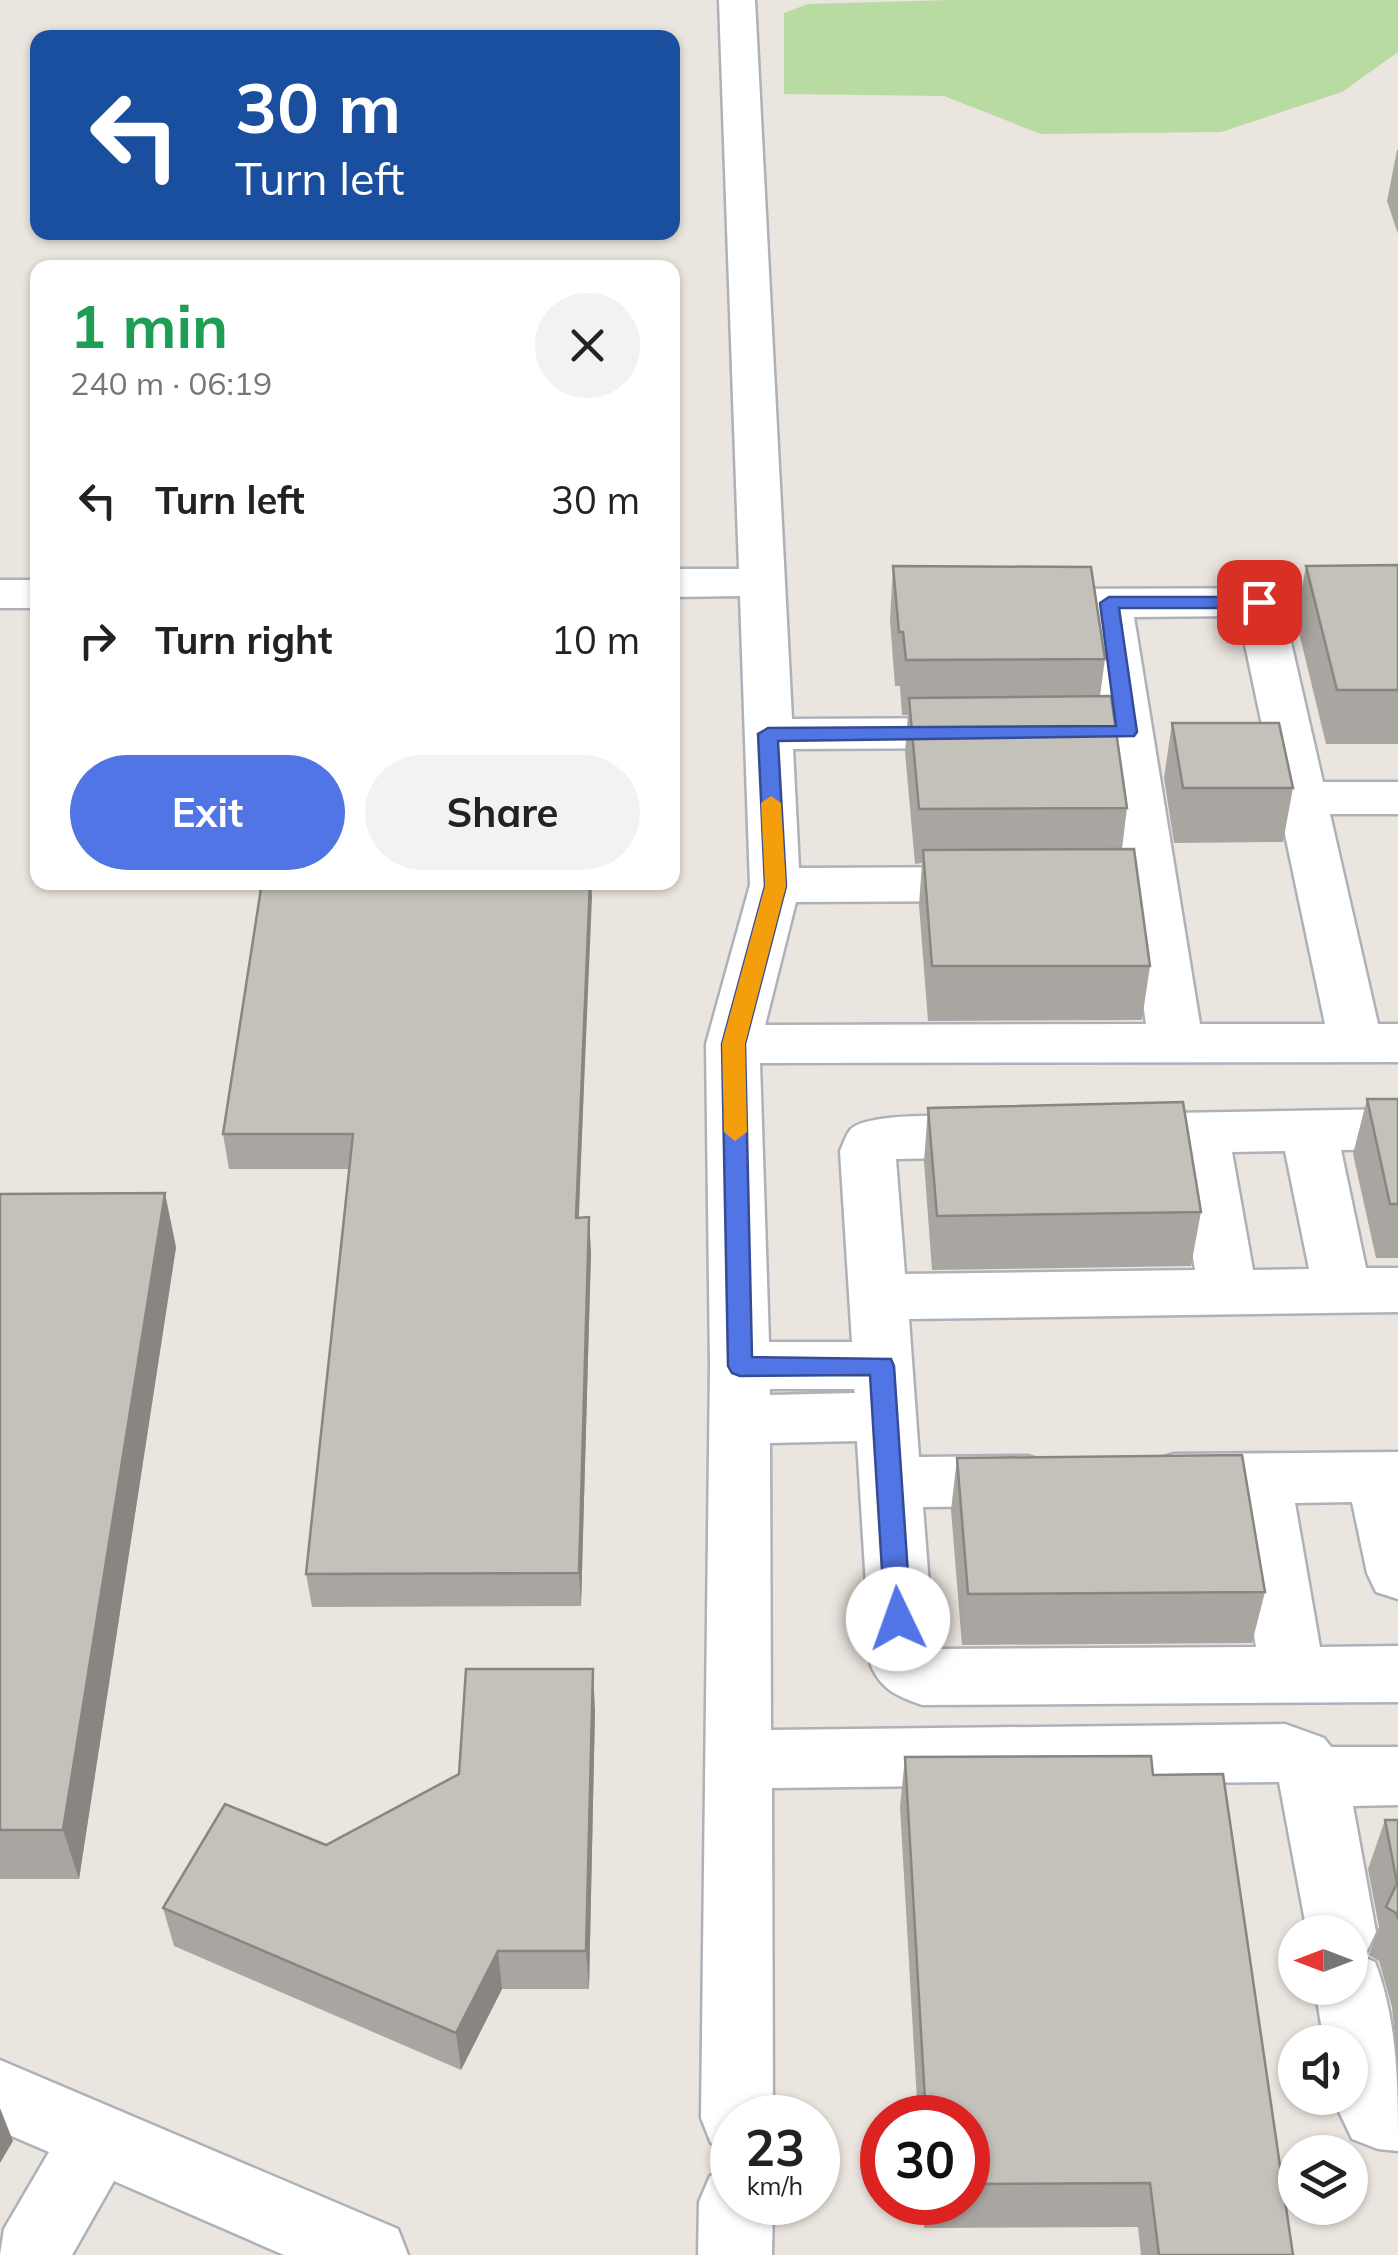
<!DOCTYPE html>
<html lang="en">
<head>
<meta charset="utf-8">
<style>
	:root { --surface:#fff; --page:#f2f2f2; --text:#222; --muted:#767676; --accent:#5275e5 }
	body { margin:0; font-family:Mulish,sans-serif; background:var(--page); color:var(--text); height:100vh; display:flex; flex-direction:column; font-size:38px; white-space:nowrap }
	* { box-sizing:border-box; margin:0 }
	p { font-size:32px; color:var(--muted) }
	.icon { flex:none; width:55px; height:55px; fill:none; stroke:currentColor; stroke-width:2; stroke-linecap:round; stroke-linejoin:round }
	.map { position:relative; flex:1; overflow:hidden }
	.side { position:absolute; left:30px; top:260px; width:650px; height:630px; display:flex; flex-direction:column; background:var(--surface); border-radius:20px; box-shadow:0 2px 8px #0004 }
	.side>* { flex:none }
	.banner { position:absolute; left:30px; top:30px; width:650px; height:210px; border-radius:20px; box-shadow:0 2px 8px #0004; background:#1a4fa0; color:#fff; overflow:hidden }
	.needle { width:65px; rotate:270deg }
	.buttons { position:absolute; left:1278px; top:1915px; display:grid; gap:20px }
	.buttons a { display:grid; place-items:center; width:90px; height:90px; border-radius:50%; background:var(--surface); box-shadow:0 2px 8px #0004; font-size:50px }
	.speed { position:absolute; left:710px; top:2095px; display:flex; gap:20px; font-size:50px; font-weight:700; text-align:center }
	.speed>* { display:grid; place-content:center; width:130px; height:130px; border-radius:50%; background:var(--surface); box-shadow:0 2px 8px #0004; line-height:1 }
	.speed small { font-size:25px; font-weight:400 }
	.speed .limit { border:15px solid #d22; background:#fff; color:#111 }
	.pin { position:absolute; display:grid; place-items:center; width:85px; height:85px; color:#fff; margin:-42px; border-radius:20px; box-shadow:0 5px 15px #0006 }
	.me { position:absolute; width:110px; margin:-55px; rotate:357deg; stroke-linejoin:round; filter:drop-shadow(0 0 8px #0008) }
	.turn { display:flex; align-items:center; gap:35px; height:210px; padding:0 40px; font-size:45px }
	.turn .icon { width:130px; height:130px; stroke-width:2.5 }
	.turn b { display:block; font-size:70px; line-height:85px }
	.round { display:grid; place-items:center; flex:none; width:105px; height:105px; border-radius:52px; background:var(--page) }
	.summary { display:flex; align-items:center; justify-content:space-between; height:170px; padding:0 40px }
	h1 { font-size:60px; font-weight:700; line-height:75px; color:#1e9e55 }
	.button { display:flex; gap:20px; margin-top:auto; padding:20px 40px }
	.button a { flex:1; height:115px; border-radius:60px; background:var(--accent); color:#fff; font-size:40px; font-weight:700; line-height:115px; text-align:center }
	.button a+a { background:var(--page); color:var(--text) }
	ul { padding:0; list-style:none }
	li { display:flex; align-items:center; gap:30px; height:140px; padding:0 40px }
	li div { flex:1 }
	li b { display:block; font-size:38px }
	li em { font-style:normal }
	.map>svg:first-child { display:block }
	.green { fill:#b8dba1 }
	.lines { fill:none; stroke-linecap:round; stroke-linejoin:round }
	.minor-casing { stroke:#afb1b9; stroke-width:5 }
	.minor { fill:#fff; fill-rule:evenodd }
	.wall { fill:#a9a5a0 }
	.shaded-wall { fill:#898682 }
	.building { fill:#c4c0ba; stroke:#898682; stroke-width:2.5 }
	.route { fill:#5275e5; stroke:#354c95; stroke-width:2.5 }
	.slow { fill:#f59e0b }
</style>
</head>
<body>
<div class="map">
<svg width="1398" height="2255" viewBox="0 0 1398 2255">
	<rect width="100%" height="100%" fill="#ebe5df"/>
	<path class="green" d="M952,0h446v52l-56,40 -121,40 -180,2 -97,-38 -160,-2v-81l24,-9z"/>
	<g class="lines">
		<g class="minor-casing">
			<g id="minor">
				<path d="M719,0h36l37,719 188,-1 17,4 7,11 -7,11 -17,4 -187,1 6,119 197,-1 18,5 7,12 -7,12 -18,5 -200,1 -31,123 381,-1 -58,-407h-67l-16,-4 -7,-10 7,-10 16,-4 377,-1v28h-113l38,166h75v32h-68l48,210h20v38l-638,1 9,279h83l-12,-191c3,-6 6,-17 11,-22 20,-19 141,-14 168,-6l8,14 -8,14 -20,6 -103,2 9,115 290,-4 -18,-117 -62,1 -19,-6 -9,-14 9,-14 19,-6 283,-5v40l-57,1 25,118h32v44l-489,7 10,138 109,-1 22,7 9,18 -9,18 -22,7 -105,1 11,142 322,-2 -23,-144 -59,1 -22,-7 -9,-18 9,-18 22,-7 224,-2v147l-22,-7 -9,-19 -15,-71 -57,1 25,144 78,-1v56l-476,3c-25,-9 -40,-15 -51,-39l-14,-225 -87,2 1,287 514,-6 39,14 7,9h67v58l-45,1 23,126 -11,23 -4,1 14,6c23,60 23,125 23,189l-20,-2 -26,-10 -18,-38 -1,-3h17v-56h-26l-9,-54h35v-56h-43l-28,-150 -507,6 1,330h-41v33l-21,-8 -10,-25 9,-752 -4,-322 44,-159 -10,-289 -68,1v-28h67zM1239,616l86,408h-125l-66,-407zM1285,1151l24,118 -56,1 -21,-118zM770,1389h84l1,4 -85,2z"/>
				<rect x="0" y="580" width="38" height="28"/>
				<path d="M0,2060l398,169 10,26h-124l-170,-74 -42,74h-72l4,-26 45,-77 -49,-21z"/>
				<path d="M732,2167v35h41l-1,53h-74l1,-53 11,-26z"/>
			</g>
		</g>
		<use href="#minor" class="minor"/>
	</g>
	<g class="wall">
		<path d="M1397,150h1v84l-11,-33z"/>
		<path d="M1398,565v179h-72l-30,-124 10,-54z"/>
		<path d="M893,566l212,93 -5,37 27,112 -5,41 28,117 -8,54 -214,1 -9,-116 3,-42 -7,1 -10,-112 3,-37h-6l-2,-29h-5l-5,-66z"/>
		<path d="M1172,723l121,65 -10,54 -109,1 -10,-65z"/>
		<path d="M262,882h329l-12,336 12,34 -10,354 -269,1 -6,-33 43,-405h-120l-6,-35z"/>
		<path d="M1367,1099h31v159h-22l-23,-104z"/>
		<path d="M928,1108l273,104 -10,54 -259,4 -8,-108z"/>
		<path d="M0,1194l176,53 -97,632h-79z"/>
		<path d="M957,1458l308,134 -13,51 -290,2 -11,-135z"/>
		<path d="M595,1710l-6,279h-87l-41,81 -287,-124 -11,-38 163,-63z"/>
		<path d="M905,1757l248,18 140,480h-152l-3,-28 -214,1 -1,-26h45v-84h-50l-18,-311z"/>
		<path d="M1385,1820h13v247l-6,-60 -13,-46 -10,-6 10,-28 -11,-58z"/>
	</g>
	<g class="shaded-wall">
		<path d="M590,882h1l1,15 -15,355 -1,-34z"/>
		<path d="M165,1193l11,54 -97,632 -16,-49z"/>
		<path d="M589,1217l2,35 -10,354 -2,-33z"/>
		<path d="M593,1669l2,41 -6,279 -3,-38z"/>
		<path d="M498,1951l4,38 -41,81 -5,-37z"/>
		<path d="M0,2108l13,33 -13,22z"/>
	</g>
	<g class="building">
		<path d="M1398,565v125h-61l-31,-124z"/>
		<path d="M893,566l198,1 14,92 -199,1 -3,-28h-4z"/>
		<path d="M1111,696l16,112 -208,1 -10,-111z"/>
		<path d="M1172,723h107l14,65h-110z"/>
		<path d="M1134,849l16,117h-218l-9,-116z"/>
		<path d="M262,882h328l-14,336 13,-1 -10,356 -273,1 47,-440h-130z"/>
		<path d="M1367,1099h31v105h-8z"/>
		<path d="M1183,1102l18,110 -264,4 -9,-108z"/>
		<path d="M165,1193l-102,637h-63v-636z"/>
		<path d="M1242,1455l23,137 -297,2 -11,-136z"/>
		<path d="M466,1669h127l-7,282h-88l-42,82 -293,-125 62,-104 101,41 133,-71z"/>
		<path d="M1151,1756l2,19 70,-1 70,481h-134l-9,-72 -182,1v-66h-42l-21,-361z"/>
		<path d="M1385,1820h13v99l-2,-6 -10,-6 11,-24z"/>
	</g>
	<path class="route" d="M1109,597h150l10,5 -10,6h-140l18,124 -3,4 -356,5 8,145 -41,158 7,313 139,2 3,7 17,253 -3,8 -10,3 -9,-3 -4,-8 -15,-244 -130,1 -8,-3 -4,-7 -6,-322 43,-158 -7,-152 10,-6 348,-2 -16,-123z"/>
	<path class="slow" d="M771,796l10,7 5,83 -41,158 2,88 -12,9 -11,-9 -2,-88 43,-158 -4,-83z"/>
</svg>
<div class="buttons">
<a><svg class="needle" viewBox="-14 -14 28 28"><path d="M0-13l5 13h-10z" fill="#e53935"/><path d="M0 13l5-13h-10z" fill="#767676"/></svg></a>
<a><svg class="icon" aria-label="sound" viewBox="0 0 24 24"><path d="M4 9h4l5-4v14l-5-4H4zM17 9q2 3 0 6"/></svg></a>
<a><svg class="icon" aria-label="layers" viewBox="0 0 24 24"><path d="M12 4l9 5-9 5-9-5zM3 14l9 5 9-5"/></svg></a>
</div>
<div class="speed"><div>23<small>km/h</small></div><div class="limit">30</div></div>
<div class="pin" style="left:1259px;top:602px;background:#d93025"><svg class="icon" aria-label="arrive" viewBox="0 0 24 24"><path d="M6 21V4h12l-3 4 3 4H6"/></svg></div>
<svg class="me" style="left:898px;top:1619px" viewBox="-20 -20 40 40"><circle r="19" fill="#fff"/><path d="M0-13L10 11 0 6-10 11z" fill="#5275e5"/></svg>
<div class="banner">
<div class="turn"><svg class="icon" aria-label="left" viewBox="0 0 24 24"><path d="M17 20v-9H6M10 6l-5 5 5 5"/></svg><div><b>30 m</b>Turn left</div></div>
</div>
<section class="side">
<div class="summary"><div><h1>1 min</h1><p>240 m · 06:19</p></div><a class="round"><svg class="icon" aria-label="close" viewBox="0 0 24 24"><path d="M6 6l12 12M18 6L6 18"/></svg></a></div>
<ul>
<li><svg class="icon" aria-label="left" viewBox="0 0 24 24"><path d="M17 20v-9H6M10 6l-5 5 5 5"/></svg><div><b>Turn left</b></div><em>30 m</em></li>
<li><svg class="icon" aria-label="right" viewBox="0 0 24 24"><path d="M7 20v-9h11M14 6l5 5-5 5"/></svg><div><b>Turn right</b></div><em>10 m</em></li>
</ul>
<div class="button"><a>Exit</a><a>Share</a></div>
</section>
</div>
</body>
</html>
